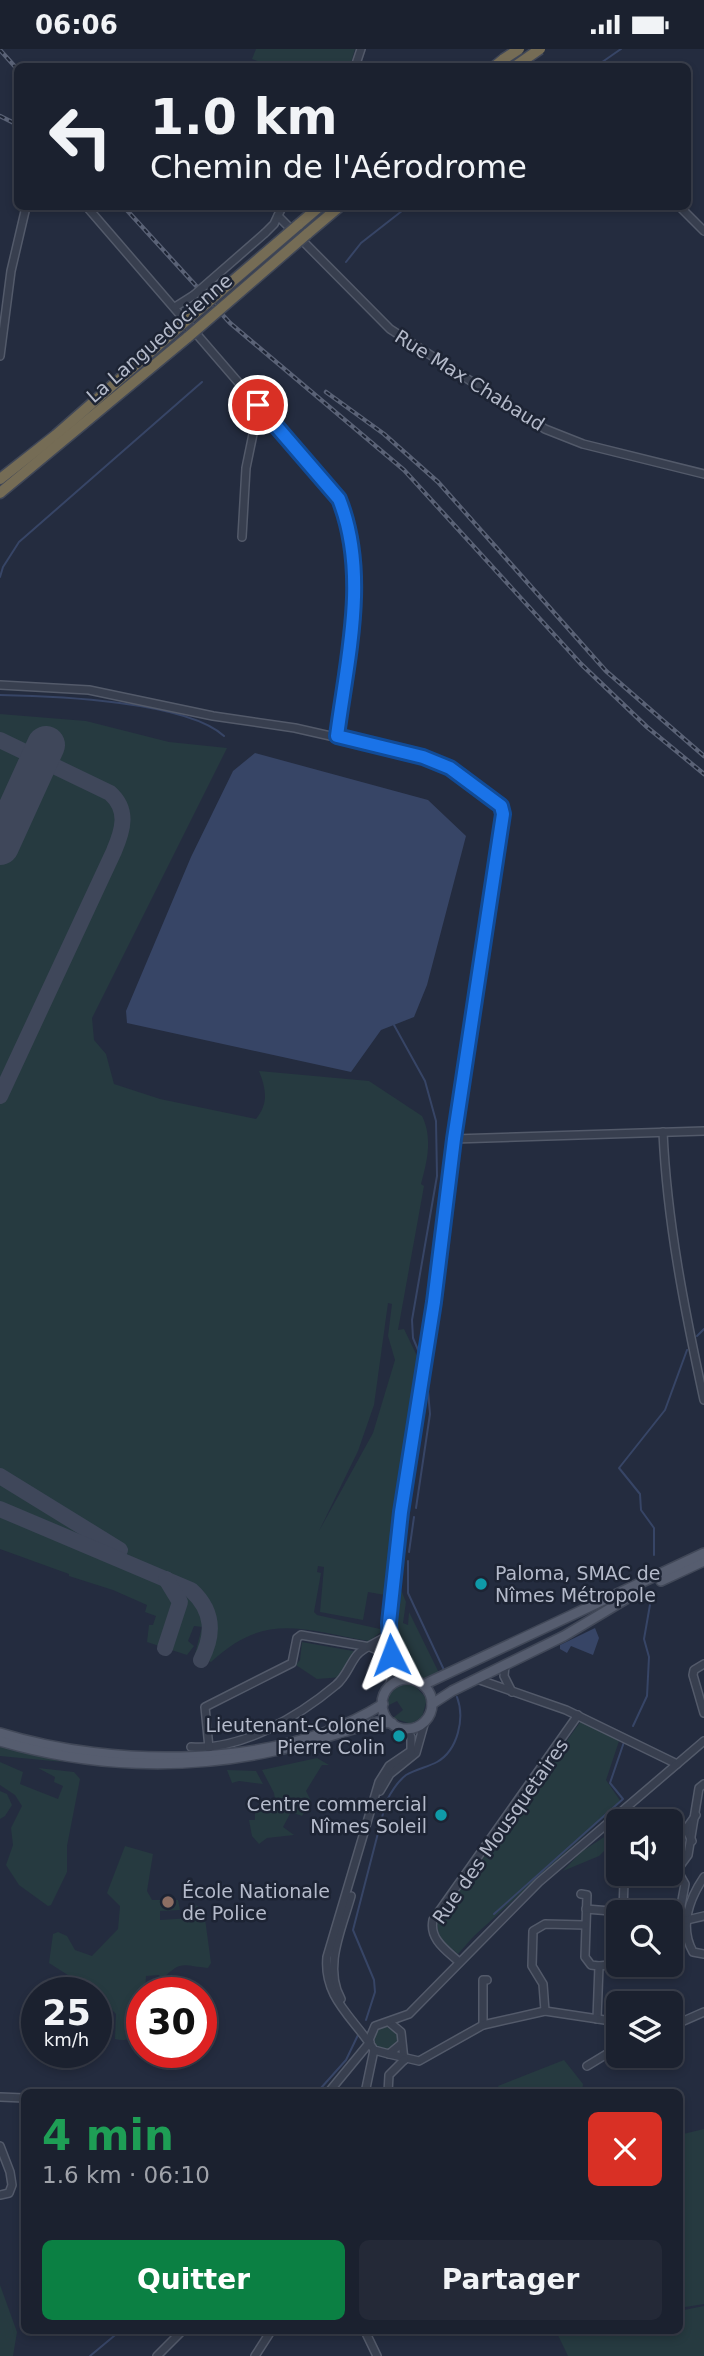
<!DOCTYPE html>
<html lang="fr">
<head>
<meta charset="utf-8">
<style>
	:root { --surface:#1b212f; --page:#242937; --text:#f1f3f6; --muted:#a0a3aa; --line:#393e4b; --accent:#0b8043 }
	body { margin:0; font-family:"DejaVu Sans",sans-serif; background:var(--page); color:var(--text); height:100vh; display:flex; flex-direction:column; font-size:26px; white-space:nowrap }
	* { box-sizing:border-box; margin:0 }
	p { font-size:23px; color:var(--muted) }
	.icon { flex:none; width:38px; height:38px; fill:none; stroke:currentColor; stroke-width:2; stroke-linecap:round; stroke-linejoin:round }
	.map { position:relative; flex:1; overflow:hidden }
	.side { position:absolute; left:21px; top:2040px; width:662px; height:245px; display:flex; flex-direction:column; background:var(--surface); border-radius:10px; box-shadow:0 4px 10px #0003,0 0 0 2px var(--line) }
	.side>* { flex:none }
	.banner { position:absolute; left:14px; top:14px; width:677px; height:147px; border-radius:10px; box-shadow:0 4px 10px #0003,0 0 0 2px var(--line); background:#1b212f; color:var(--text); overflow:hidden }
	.buttons { position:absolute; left:606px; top:1760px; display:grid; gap:14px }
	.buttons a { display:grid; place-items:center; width:77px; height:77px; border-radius:10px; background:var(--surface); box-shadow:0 4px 10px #0003,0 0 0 2px var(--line); font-size:35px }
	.speed { position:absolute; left:21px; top:1928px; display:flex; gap:14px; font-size:35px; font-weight:700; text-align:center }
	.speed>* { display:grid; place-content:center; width:91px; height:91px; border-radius:50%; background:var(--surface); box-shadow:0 4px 10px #0003,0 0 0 2px var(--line); line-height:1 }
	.speed small { font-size:18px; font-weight:400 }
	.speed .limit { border:10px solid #d22; background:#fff; color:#111 }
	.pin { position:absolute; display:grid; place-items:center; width:60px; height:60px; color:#fff; margin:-30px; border:4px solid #fff; border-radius:50%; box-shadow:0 2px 7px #0007 }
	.me { position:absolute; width:77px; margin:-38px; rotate:357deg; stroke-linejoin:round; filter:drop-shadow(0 0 5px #0008) }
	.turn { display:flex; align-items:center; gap:24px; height:147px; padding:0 21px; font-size:32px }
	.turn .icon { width:91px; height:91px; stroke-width:2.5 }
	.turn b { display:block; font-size:49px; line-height:60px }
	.round { display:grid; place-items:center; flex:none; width:74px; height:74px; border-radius:10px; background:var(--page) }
	.summary { display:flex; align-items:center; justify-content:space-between; height:119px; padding:0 21px }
	h1 { font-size:42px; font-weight:800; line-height:52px; color:#1e9e55 }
	.button { display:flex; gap:14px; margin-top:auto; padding:14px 21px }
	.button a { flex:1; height:80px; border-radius:10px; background:var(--accent); color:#fff; font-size:28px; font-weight:800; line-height:80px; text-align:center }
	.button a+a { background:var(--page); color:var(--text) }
	.status { display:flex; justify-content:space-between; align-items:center; height:49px; padding:0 35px; background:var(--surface); direction:ltr }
	.status svg { height:19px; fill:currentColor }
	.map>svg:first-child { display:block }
	.green { fill:#263a40; fill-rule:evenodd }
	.water { fill:#374566 }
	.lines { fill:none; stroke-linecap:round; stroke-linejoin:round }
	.stream { stroke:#374566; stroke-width:2 }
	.taxiway { stroke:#3f475a; stroke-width:16 }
	.runway { stroke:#3f475a; stroke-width:38 }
	.minor-casing { stroke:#535a6a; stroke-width:10 }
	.major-casing { stroke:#414858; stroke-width:12 }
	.highway-casing { stroke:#404757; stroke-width:13 }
	.minor { stroke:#383f4f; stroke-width:7 }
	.major { stroke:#565d6f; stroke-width:9 }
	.highway { stroke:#756c55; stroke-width:10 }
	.rail-casing { stroke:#5a6276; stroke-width:4.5 }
	.rail { stroke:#1d2434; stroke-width:2; stroke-dasharray:5; stroke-linecap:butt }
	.minor-bridge-casing { stroke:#535a6a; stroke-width:10; stroke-linecap:butt }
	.highway-bridge-casing { stroke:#404757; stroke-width:13; stroke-linecap:butt }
	.minor-bridge { stroke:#383f4f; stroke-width:7 }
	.highway-bridge { stroke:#756c55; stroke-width:10 }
	.route-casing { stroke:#114b97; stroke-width:18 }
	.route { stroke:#1a73e8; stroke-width:12 }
	.culture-dot { fill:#0f9aa8; stroke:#1d2434; stroke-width:2.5 }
	.education-dot { fill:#8d6e63; stroke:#1d2434; stroke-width:2.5 }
	.labels { text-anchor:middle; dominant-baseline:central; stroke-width:5; stroke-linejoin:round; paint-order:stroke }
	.street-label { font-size:19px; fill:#b4baca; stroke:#1d2434 }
	.poi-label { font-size:19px; fill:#b4baca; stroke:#1d2434; text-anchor:start }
</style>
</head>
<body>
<div class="status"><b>06:06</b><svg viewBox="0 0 49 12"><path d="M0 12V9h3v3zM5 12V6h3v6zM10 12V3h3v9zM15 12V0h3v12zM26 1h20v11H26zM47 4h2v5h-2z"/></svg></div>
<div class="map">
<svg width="704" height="2307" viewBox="0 0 704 2307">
	<rect width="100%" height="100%" fill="#242c3f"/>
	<g class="green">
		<path d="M256,0h99l-5,17h-78l-20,-7z"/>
		<path d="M0,665l86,7 83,21 58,6 -135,270 2,22 12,14 8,30 46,15 96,20c13,-16 10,-30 3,-48l110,10 53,35c11,22 5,46 -1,68l3,2 -26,144 6,-1 14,29 3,13 -12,48 -24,176 -17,-3 -5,28 -43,-8 4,-45 -6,-1 -1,6 4,1 -7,39 3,3 63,14 1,3 -12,9c-67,-11 -103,-30 -158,21l-14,-5 -2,-3 7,-27 -8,-1 -6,15 6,5 -7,9 -40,-13 2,-17h4l3,-9 -11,-4 2,-7 -34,-15 -44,-14v-2l-69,-25zM388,1254l4,1 -4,32 7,24 -22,73 -54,98 39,-80 16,-46z"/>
		<path d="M399,1536l7,17 -3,21 5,2 1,-13 30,61 -12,6 -25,-8c-13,-27 -6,-58 -3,-86z"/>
		<path d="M302,1593l51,9 1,3 -12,23 -25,2 -21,-14 4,-5z"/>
		<path d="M401,1635l13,1 13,14 -5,18 -11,7 -18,-6 10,-8 -6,-9 -10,5 3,-13z"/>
		<path d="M581,1672l39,17 -14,42 15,22 -147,134 -16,18c-13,-11 -23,-17 -20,-35z"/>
		<path d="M0,1697l63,16 -63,-6z"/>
		<path d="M317,1709l12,7h-7l-16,26 5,10 -9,15 -11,-4 -8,15 11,8 -27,3 -8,6 -7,-8 -3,-16h6v-12l21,-2 -2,-13 -12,-23z"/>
		<path d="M0,1713l23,10 -3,12 38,15 5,-13 -9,-4 1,-5 -17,-9 36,4 6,7 -13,67v26l-16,33 -3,1 -29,-21 -13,-20 7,-20 -2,-17 11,-22 -7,-11 -15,-10z"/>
		<path d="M227,1721l29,1 7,13 -24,-3 -7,2z"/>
		<path d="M0,1742l7,3 5,11 -7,11 -5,3z"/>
		<path d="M615,1781v10l-16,16 -36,15 18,-19z"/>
		<path d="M125,1797l28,8 -6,37 5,9h26l2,10 -20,1v9l32,-2 4,-13 8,6 7,52 -3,5c-28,-3 -26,-8 -47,12l-2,-5 -13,1 -1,17h-3v40c-8,7 -17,8 -27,6l1,-25 -20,-21 -47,-30 4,-29 5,-2 9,4 8,14 17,6 26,-27 2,-23 -13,-13z"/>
		<circle cx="386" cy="1990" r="12"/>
		<path d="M564,2011l19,24 -1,9h-81l-3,-7z"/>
		<path d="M704,2080v175l-25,4v-173z"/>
		<path d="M0,2236l17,47 -4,24h-13z"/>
		<path d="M704,2257v50h-136l-12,-25h53l2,5 14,-5h54v-20z"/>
	</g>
	<g class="water">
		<path d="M255,704l173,47 38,36 -39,149 -13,32 -33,13 -30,42 -224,-49 -1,-12 65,-154 42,-86z"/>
		<path d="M595,1579l4,10 -6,17 -22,-9 -4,7 -7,-4v-4z"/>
	</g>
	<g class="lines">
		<g class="stream">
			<path d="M595,18l26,-18"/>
			<path d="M346,213l15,-19 46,-36"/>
			<path d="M0,528l3,-10 16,-25 183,-160"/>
			<path d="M0,646c53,1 186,6 224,41"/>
			<path d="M394,976l31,56 11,40 1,55 -25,144 1,18 8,19"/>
			<path d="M697,1287l7,-7"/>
			<path d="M416,1459l14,-94 -3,-35"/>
			<path d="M409,1503l5,-35"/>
			<path d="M654,1506v-27l-13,-18 -1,-16 -21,-26 46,-58 22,-60"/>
			<path d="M408,1512v32l36,77"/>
			<path d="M633,1677l14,-30 2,-39 -5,-18 7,-40"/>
			<path d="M494,1865l129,-115 -13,-16 14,-41"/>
			<path d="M366,1971l9,-28 -1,-12 -21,-50 33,-128c5,-10 11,-20 20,-27 10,-6 22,-8 31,-13 21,-12 28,-44 20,-65"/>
			<path d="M321,2039l25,-28 12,-25"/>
			<path d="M90,2307l30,-25"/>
		</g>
		<g class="taxiway">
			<path d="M0,691l110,53c19,17 13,37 4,58l-114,245"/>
			<path d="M0,1427l120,74"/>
			<path d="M0,1460l191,81c23,21 23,45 10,70"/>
			<path d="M165,1599l15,-46 -14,-23"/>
		</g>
		<path class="runway" d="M0,797l46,-101"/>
		<g class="minor-casing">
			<g id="minor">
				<path d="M355,18l6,-18"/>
				<path d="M87,158l252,292c31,74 7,160 -2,237"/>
				<path d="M680,158l24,24"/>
				<path d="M278,167l112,113 155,100 38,15 121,30"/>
				<path d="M265,184l9,-9 8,-17"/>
				<path d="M175,258l19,-12"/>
				<path d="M0,307l11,-85 15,-64"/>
				<path d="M242,488l4,-69 13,-63"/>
				<path d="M0,636l89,5 124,26 82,12 128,29 27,11 51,37 2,9 -108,742 -6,79 4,29 11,15"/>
				<path d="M663,1083c4,90 22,180 41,268"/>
				<path d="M454,1090l250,-8"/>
				<path d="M704,1615l-10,6 -1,5 11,38"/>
				<path d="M505,1617l-1,10 8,16"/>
				<path d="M477,1630l89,31 111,54"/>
				<path d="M390,1637l3,-21"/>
				<path d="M191,1698c49,4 107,-30 145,-62 10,-8 13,-20 21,-30 7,-8 23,-14 32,-20"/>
				<path d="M209,1699l-4,-41 87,-44 5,-25 4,-3 69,12 21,9"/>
				<path d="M380,1742l10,-17 26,-21 9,-32"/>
				<path d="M692,1792l-6,-12 10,-14"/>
				<path d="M704,1828c-15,22 -25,50 -11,75l11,2"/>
				<path d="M581,1845l6,1 -2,62 6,8 8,1 -2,53"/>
				<path d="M586,1860l37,3 1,-31 -7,-7"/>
				<path d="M687,1871l17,-4"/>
				<path d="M678,1873l7,-38 -8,-14 11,-15 11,-67 5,-4"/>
				<path d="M458,1912c-12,-11 -29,-22 -25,-41l145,-205"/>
				<path d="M599,1917l19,-2"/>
				<path d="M341,1950c-18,-32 1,-70 10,-103"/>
				<path d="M545,1962l-2,-27 -11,-18 1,-35 12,-7 40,1"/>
				<path d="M389,1973l12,10 3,28"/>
				<path d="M483,1976v-45h4"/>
				<path d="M670,1978l34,-15"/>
				<path d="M369,1991l6,-14 34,-12 130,-132 165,-141"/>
				<path d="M401,1995l-12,10 -15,-4c-20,-32 -51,-52 -47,-93l52,-175 10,-16 22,-15v-14l-7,-9"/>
				<path d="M389,2005l30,7 64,-36 62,-14 73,11"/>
				<path d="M587,2017l23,-14 8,-18"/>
				<path d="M328,2044l42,-51"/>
				<path d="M365,2044l9,-43"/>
				<path d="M388,2044l1,-18 15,-15"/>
				<path d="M0,2048l24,1"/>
				<path d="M0,2097l10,26 2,13 -3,8 -9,2"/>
				<path d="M365,2282l12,25"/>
				<path d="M157,2307l25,-25"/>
				<path d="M255,2307l16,-25"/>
			</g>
		</g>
		<g class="major-casing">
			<g id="major">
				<path d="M661,1532l43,-20"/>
				<circle cx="407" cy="1655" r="25"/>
				<path d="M423,1636l281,-132"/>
				<path d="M432,1655l20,-13 112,-55 72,-43"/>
				<path d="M0,1684c114,35 279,37 383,-29"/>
				<path d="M0,1692c89,26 183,30 274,10 35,-8 68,-19 103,-29l15,1"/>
			</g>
		</g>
		<g class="highway-casing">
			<g id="highway">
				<path d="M494,18l10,-8"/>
				<path d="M298,176l21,-18"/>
				<path d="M307,185l32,-27"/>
				<path d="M0,430l56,-44 123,-108"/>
				<path d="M0,444l188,-156"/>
			</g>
		</g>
		<use href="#minor" class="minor"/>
		<use href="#major" class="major"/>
		<use href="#highway" class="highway"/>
		<g class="rail-casing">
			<g id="rail">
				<path d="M0,1l18,20"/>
				<path d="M0,67l18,9"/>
				<path d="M124,158l106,116 174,147 177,194 66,63 57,47"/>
				<path d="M326,343l58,42 54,48 168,189 98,85"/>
			</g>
		</g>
		<use href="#rail" class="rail"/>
		<g class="minor-bridge-casing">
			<path id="minor-bridge" d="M194,246l71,-62"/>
		</g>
		<g class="highway-bridge-casing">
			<g id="highway-bridge">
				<path d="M504,10l15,-10"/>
				<path d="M514,18l26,-18"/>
				<path d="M179,278l119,-102"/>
				<path d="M188,288l119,-103"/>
			</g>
		</g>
		<use href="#minor-bridge" class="minor-bridge"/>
		<use href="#highway-bridge" class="highway-bridge"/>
	</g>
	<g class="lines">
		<g class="route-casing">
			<path id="route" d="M258,356l81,94c30,75 8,160 -2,237l86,21 27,11 51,38 2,8 -49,325 -20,163 -33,210 -12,111 2,32"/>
		</g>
		<use href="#route" class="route"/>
	</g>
	<g class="culture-dot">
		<circle cx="481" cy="1535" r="7"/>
		<circle cx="399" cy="1687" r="7"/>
		<circle cx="441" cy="1766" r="7"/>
	</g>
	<circle class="education-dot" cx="168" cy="1853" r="7"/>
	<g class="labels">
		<g class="street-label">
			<text transform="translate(159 289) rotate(-41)">La Languedocienne</text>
			<text transform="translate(470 331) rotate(32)">Rue Max Chabaud</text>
			<text transform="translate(500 1782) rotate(-55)">Rue des Mousquetaires</text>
		</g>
		<g class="poi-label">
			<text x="495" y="1524">Paloma, SMAC de<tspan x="495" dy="22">Nîmes Métropole</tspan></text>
			<text x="385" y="1676" text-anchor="end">Lieutenant-Colonel<tspan x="385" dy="22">Pierre Colin</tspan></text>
			<text x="427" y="1755" text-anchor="end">Centre commercial<tspan x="427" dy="22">Nîmes Soleil</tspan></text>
			<text x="182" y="1842">École Nationale<tspan x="182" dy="22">de Police</tspan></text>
		</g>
	</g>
</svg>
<div class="buttons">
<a><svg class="icon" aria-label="sound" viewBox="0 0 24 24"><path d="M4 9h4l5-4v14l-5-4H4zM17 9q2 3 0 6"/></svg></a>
<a><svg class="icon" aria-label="search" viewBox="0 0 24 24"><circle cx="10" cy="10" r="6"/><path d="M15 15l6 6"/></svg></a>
<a><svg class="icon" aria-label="layers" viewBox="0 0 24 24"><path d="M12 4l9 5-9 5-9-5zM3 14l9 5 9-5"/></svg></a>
</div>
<div class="speed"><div>25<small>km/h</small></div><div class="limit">30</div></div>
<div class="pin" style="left:258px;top:356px;background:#d93025"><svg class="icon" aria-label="arrive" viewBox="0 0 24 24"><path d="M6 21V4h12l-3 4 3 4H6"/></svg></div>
<svg class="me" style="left:391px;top:1606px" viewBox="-20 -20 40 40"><path d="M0-17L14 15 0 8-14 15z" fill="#1a73e8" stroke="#fff" stroke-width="4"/></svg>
<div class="banner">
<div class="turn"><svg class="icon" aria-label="left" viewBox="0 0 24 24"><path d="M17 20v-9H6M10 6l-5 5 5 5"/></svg><div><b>1.0 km</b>Chemin de l'Aérodrome</div></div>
</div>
<section class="side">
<div class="summary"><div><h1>4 min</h1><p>1.6 km · 06:10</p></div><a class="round" style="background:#d93025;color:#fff"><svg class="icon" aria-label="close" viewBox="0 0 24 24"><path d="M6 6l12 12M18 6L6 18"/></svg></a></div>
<div class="button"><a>Quitter</a><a>Partager</a></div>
</section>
</div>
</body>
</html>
